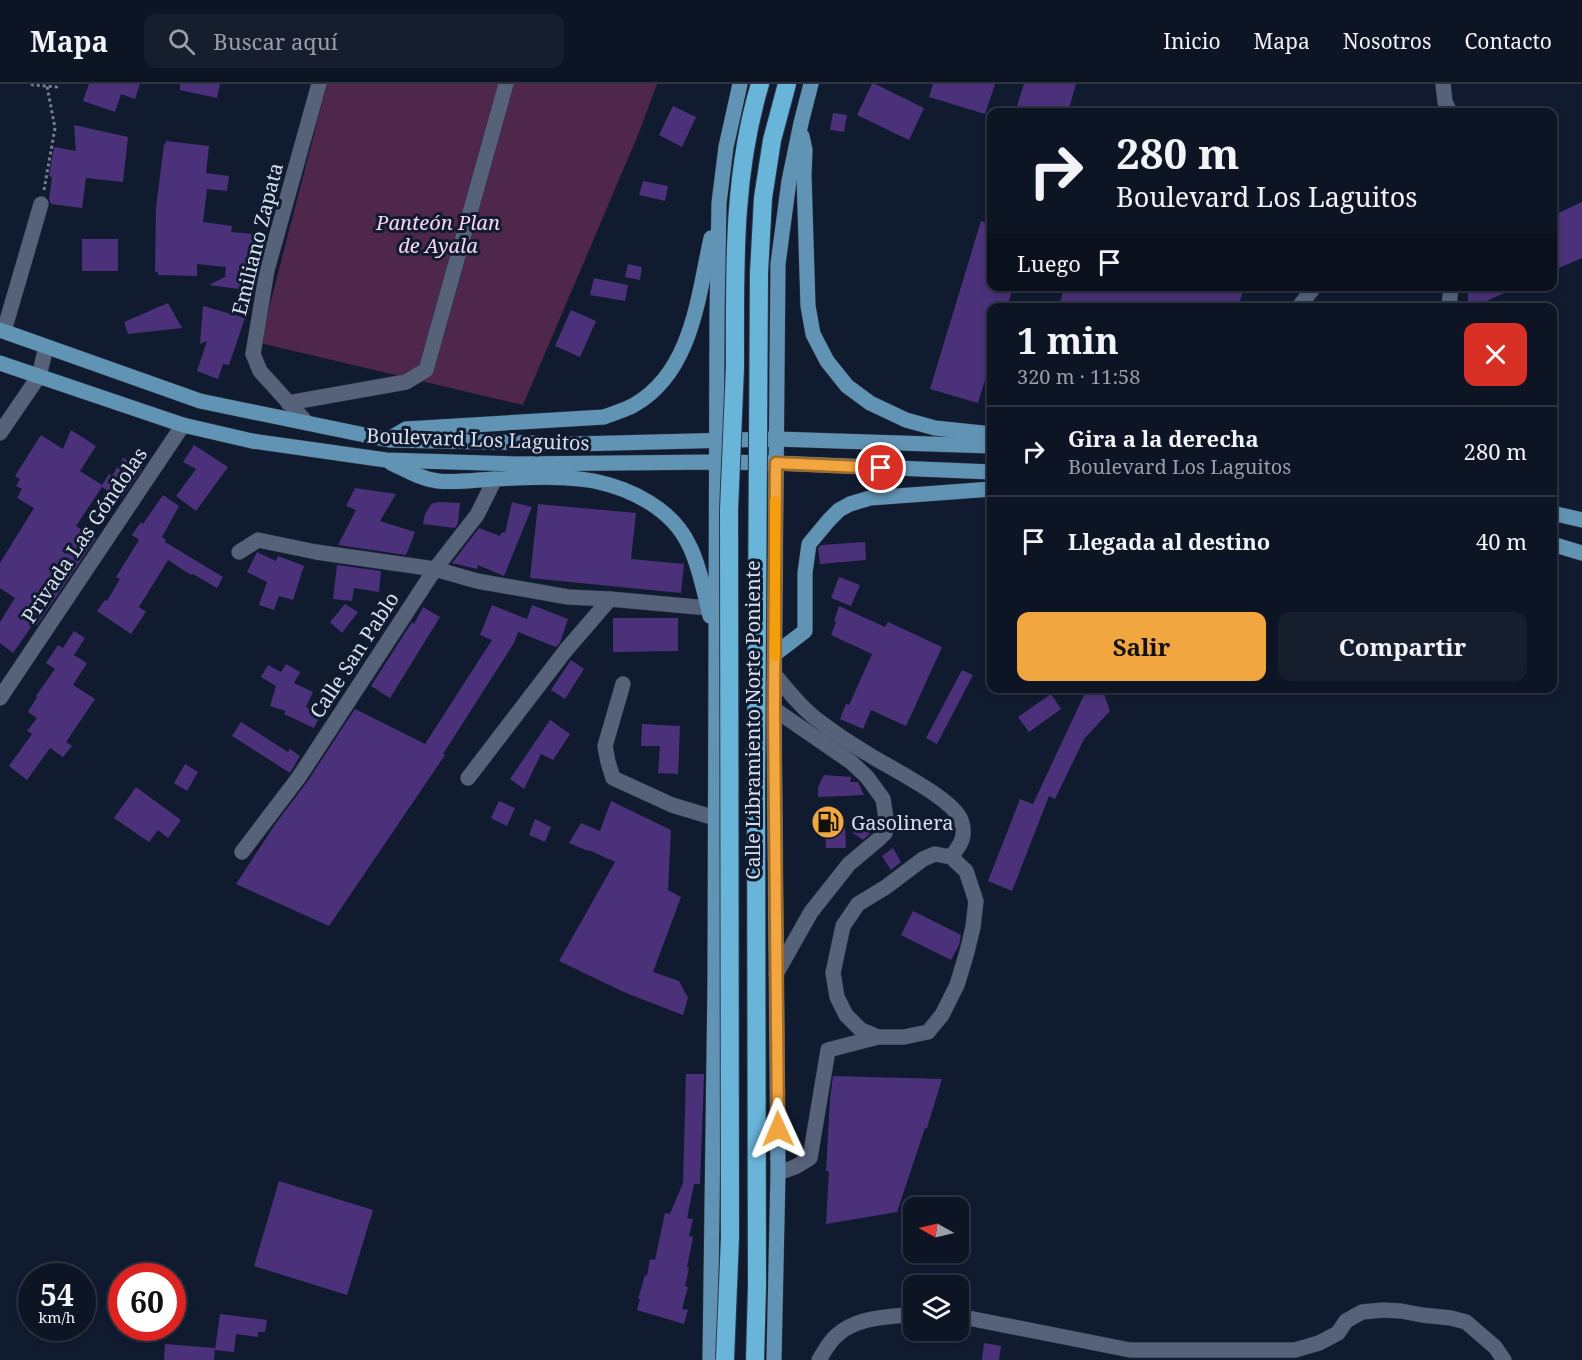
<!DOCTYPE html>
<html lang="es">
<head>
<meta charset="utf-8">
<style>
	:root { --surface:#0d1424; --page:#161d2c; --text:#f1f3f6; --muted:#9a9ea6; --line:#2d3341; --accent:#f1a640 }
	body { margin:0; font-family:"Noto Serif",serif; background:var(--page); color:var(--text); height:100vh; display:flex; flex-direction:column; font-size:22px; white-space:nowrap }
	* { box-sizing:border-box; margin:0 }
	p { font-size:20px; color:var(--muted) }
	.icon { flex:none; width:33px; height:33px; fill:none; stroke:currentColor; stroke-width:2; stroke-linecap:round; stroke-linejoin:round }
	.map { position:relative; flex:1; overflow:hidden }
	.side { position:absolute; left:987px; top:219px; width:570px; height:390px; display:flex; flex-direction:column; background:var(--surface); border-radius:12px; box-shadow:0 3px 9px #0003,0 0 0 2px var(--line) }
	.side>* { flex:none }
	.hud { position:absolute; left:987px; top:24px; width:570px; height:183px; border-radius:12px; box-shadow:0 3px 9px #0003,0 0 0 2px var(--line); background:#0d1424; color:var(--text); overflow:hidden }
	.needle { width:39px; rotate:278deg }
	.tools { position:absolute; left:903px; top:1113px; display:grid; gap:12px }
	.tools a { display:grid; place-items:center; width:66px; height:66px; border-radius:12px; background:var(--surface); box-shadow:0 3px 9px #0003,0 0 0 2px var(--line); font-size:30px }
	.speed { position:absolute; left:18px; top:1179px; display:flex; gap:12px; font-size:30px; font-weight:700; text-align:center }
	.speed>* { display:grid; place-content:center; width:78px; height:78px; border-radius:50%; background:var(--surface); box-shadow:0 3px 9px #0003,0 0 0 2px var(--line); line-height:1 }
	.speed small { font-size:15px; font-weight:400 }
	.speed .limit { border:9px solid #d22; background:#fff; color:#111 }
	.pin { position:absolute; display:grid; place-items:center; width:51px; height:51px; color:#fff; margin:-26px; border:3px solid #fff; border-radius:50%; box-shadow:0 2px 6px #0007 }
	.me { position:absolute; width:66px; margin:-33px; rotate:359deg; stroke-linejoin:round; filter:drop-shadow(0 0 4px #0008) }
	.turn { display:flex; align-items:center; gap:21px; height:126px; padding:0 30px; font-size:27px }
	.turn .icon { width:78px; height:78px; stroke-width:2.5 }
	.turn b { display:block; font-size:42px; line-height:51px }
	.then { display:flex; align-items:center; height:57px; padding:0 30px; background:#0003; gap:12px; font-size:22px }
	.round { display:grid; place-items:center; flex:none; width:63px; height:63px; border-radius:12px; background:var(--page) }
	.headline { display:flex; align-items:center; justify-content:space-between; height:102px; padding:0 30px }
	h1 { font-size:36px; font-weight:700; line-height:45px }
	.cta { display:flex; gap:12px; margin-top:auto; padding:12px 30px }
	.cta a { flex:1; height:69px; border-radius:12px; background:var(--accent); color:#111; font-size:24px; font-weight:700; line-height:69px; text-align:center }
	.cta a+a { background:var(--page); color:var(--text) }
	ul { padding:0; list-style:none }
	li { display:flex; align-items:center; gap:18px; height:90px; padding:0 30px; border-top:2px solid var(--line) }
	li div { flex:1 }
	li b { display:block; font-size:22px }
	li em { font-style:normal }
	header { display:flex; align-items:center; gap:36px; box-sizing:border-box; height:84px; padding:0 30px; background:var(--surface); border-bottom:2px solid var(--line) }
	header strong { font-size:28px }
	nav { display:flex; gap:33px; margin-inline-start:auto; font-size:21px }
	.search { width:420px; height:54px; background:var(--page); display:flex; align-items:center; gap:15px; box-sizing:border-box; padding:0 21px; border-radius:12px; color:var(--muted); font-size:22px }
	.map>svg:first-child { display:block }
	.green { fill:#4f274b }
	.building { fill:#4b317a }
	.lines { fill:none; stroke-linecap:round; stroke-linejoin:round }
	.minor-casing { stroke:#303546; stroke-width:16 }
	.major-casing { stroke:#303546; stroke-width:16 }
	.highway-casing { stroke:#303546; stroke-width:20 }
	.path { stroke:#747d8f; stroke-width:3; stroke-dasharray:3 3; stroke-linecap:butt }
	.minor { stroke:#55627a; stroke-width:15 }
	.major { stroke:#6194b4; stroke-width:15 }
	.highway { stroke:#69b5da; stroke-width:18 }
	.highway-bridge-casing { stroke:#303546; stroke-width:20; stroke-linecap:butt }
	.highway-bridge { stroke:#69b5da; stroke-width:18 }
	.route-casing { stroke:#9d6c2a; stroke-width:15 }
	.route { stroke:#f1a640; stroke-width:10 }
	.slow { stroke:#f59e0b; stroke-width:10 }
	.labels { text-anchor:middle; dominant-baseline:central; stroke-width:6; stroke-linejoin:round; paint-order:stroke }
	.park-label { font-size:20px; font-style:italic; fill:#fbd5f6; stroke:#111b30 }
	.street-label { font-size:20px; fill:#d7dfed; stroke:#111b30 }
	.poi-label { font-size:20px; fill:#d7dfed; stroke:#111b30; text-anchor:start }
</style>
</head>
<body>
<header>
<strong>Mapa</strong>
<div class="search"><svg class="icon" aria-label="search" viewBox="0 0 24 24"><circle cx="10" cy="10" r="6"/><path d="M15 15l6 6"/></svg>Buscar aquí</div>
<nav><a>Inicio</a><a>Mapa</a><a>Nosotros</a><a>Contacto</a></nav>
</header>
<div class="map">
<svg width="1582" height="1276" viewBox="0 0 1582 1276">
	<rect width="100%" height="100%" fill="#111b30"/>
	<path class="green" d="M327,0h330l-19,51 -115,270 -263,-62z"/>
	<g class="building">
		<path d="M89,0h51l-5,15 -14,-5 -6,18 -32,-11z"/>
		<path d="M180,0h40l-3,14 -37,-8z"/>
		<path d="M872,0h3l49,24 -15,32 -52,-25z"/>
		<path d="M933,0h62l-10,30 -56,-17z"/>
		<path d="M1024,0h52l-8,28h-53z"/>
		<path d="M673,22l23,11 -14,30 -23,-12z"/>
		<path d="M833,29l14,2 -3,17 -14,-2z"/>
		<path d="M74,41l54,12 -5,45 -37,-4 -4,30 -31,-4 -2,-5 3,-22 -3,-1 5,-29 22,4z"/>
		<path d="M166,57l43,5 -3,27 23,3 -2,15 -20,-2 -4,33 29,4 -1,6 33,3 -10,56 -45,-6 18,-9h-2l1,-9 -29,-3v12l-39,-1v-3h-3l1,-64 8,-64 1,1z"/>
		<path d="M643,97l25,5 -3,15 -26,-6z"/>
		<path d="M1582,118v56l-30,13v-55z"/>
		<path d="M981,137l11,4v61h21l-6,22h-15v49l-14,46 -48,-14z"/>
		<rect x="82" y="155" width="36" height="32"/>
		<path d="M628,180l14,3 -2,13 -15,-3z"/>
		<path d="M594,194l34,7 -3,16 -35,-6z"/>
		<path d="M1065,202h179l-6,22h-180z"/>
		<path d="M1468,202h51l-47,22h-4z"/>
		<path d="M168,219l14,25 -54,6 -4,-12z"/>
		<path d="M203,222l42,12 -16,47 -6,-1 -5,15 -21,-8 10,-30 -7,3z"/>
		<path d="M571,226l25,11 -16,36 -25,-11z"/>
		<path d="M71,346l25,16 -16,25 22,14 7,-11 3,2 11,-18 19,11 -21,30 -19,-12 -26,39 20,12 -59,87 -3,-2 -21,30 -13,-10v-21l15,-24 -15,-10v-25l34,-55 -17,-10 5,-9 -6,-3 4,-7 -5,-3 26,-41 22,14z"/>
		<path d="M194,361l34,22 -32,44 -20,-15 20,-27 -13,-7z"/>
		<path d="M355,404l41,6 -16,27 35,11 -9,23 -68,-10 18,-35 -10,-4z"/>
		<path d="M163,411l16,11 -17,31 4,3 -1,2 58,35 -6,11 -24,-14 -2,1 -23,-15 -29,47 7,5 -15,22 -34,-23 8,-11 2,1 13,-22 -4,-2 23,-37 -7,-5 9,-13 2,2z"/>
		<path d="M440,418l20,1 -2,20 -3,5 -32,-4 2,-10 5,-8 3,-3z"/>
		<path d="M512,418l20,5 -28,69 -26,-11 -1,4 -25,-6 27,-35 21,8 2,-4 3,1z"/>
		<path d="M538,420l98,9 -5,46 53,5 -3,29 -151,-15z"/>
		<path d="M865,458l1,18 -46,4 -2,-16 3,-3z"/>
		<path d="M257,468l19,9 2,-5 26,10 -11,34 -14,-4 -5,14 -15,-5 8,-23 -20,-10z"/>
		<path d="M337,481l44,6 -2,21 -25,-4 -2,13 -19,-2z"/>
		<path d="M839,493l21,8 -9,21 -20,-8z"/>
		<path d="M345,520l13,8 -16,21 -12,-11z"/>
		<path d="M492,521l35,14 5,-14 36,14 -8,24 -4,4 -38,-15 -4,11 -71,111 2,1 -116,171 -93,-42 40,-61 31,-41 48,-73 70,35 67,-104 -12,-5z"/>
		<path d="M839,522l46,21 3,-5 54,25 -36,79 -35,-16 -8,19 -23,-10 6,-15 3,1 23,-51 -41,-19 5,-13 -2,-1z"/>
		<path d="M423,523l17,10 -50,81 -19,-12 41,-64 2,2z"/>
		<path d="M613,534h65v33l-65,1z"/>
		<path d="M74,547l11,7 -11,17 13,8 -14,22 22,14 -29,43 6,4 -9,11 -13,-9 -23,32 -18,-14 23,-32 -5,-3 10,-13 -9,-6 9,-15 -1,-1 19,-27 -9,-6 12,-18 5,3z"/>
		<path d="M571,576l13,9 -19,30 -14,-9z"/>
		<path d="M286,580l14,8 -6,11 19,9 -7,15 15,7 -7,14 -30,-14 2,-3 -16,-5 6,-20 -15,-9 7,-12 13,7z"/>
		<path d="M962,586l11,5 -36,69 -11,-6z"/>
		<path d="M1092,604h10l8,23 -26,28 -29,60 -6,-3 -37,95 -24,-10 32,-82 13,5 52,-111z"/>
		<path d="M1051,610l10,15 -32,23 -11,-15z"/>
		<path d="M550,636l20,14 -17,26 -12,-6 -17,35 -14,-10z"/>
		<path d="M241,638l47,30 2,-3 10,7 -10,17 -58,-37z"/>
		<path d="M642,640l38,2 -2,48 -20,-1 2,-27h-19z"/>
		<path d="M185,680l13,8 -11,19 -13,-8z"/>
		<path d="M824,691l27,2 -1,5h8l6,13 -46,2v-10z"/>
		<path d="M136,703l45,33 -13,18 -10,-8 -9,12 -35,-24z"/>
		<path d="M499,717l16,7 -8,18 -16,-8z"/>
		<path d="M611,717l60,29 -3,60 13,7 -28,75 26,9 9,17 -5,17 -57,-22 -67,-32 56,-99 -26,-12 -1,1 -19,-8 12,-20 19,8z"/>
		<path d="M865,732l12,9 -1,3 -13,12 -10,-7z"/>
		<path d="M535,735l16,8 -6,15 -16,-7z"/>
		<path d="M845,744l1,20h-20l-1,-19z"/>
		<path d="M893,764l8,14 -10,8 -9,-14z"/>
		<path d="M913,827l48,24 -2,10 -8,15 -50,-25z"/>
		<path d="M686,990h18l-4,110h-6l-7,34 6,1 -4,17 4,1 -6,30 2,1 -4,18 3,1 -6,22 6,1 -4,14 -47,-14 3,-11h-2l7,-24 2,1 3,-17 5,1 10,-47 5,1 13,-31z"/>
		<path d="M833,992l109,3 -15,49h-2l-28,84 -71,12 3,-53h-3l4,-72z"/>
		<path d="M279,1097l94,29 -26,85 -93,-29z"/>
		<path d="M220,1230l47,6 -2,12h-7v5l-22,-3 -2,18 -19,-2z"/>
		<path d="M984,1259l17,3 -2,14h-17z"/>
		<path d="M165,1260l50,4 -1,12h-50z"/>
	</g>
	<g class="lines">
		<g class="minor-casing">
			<g id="minor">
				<path d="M1443,0l2,18 5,10"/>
				<path d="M1298,224l17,-22"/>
				<path d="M1449,224l2,-22"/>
				<path d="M4,247l37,-127"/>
				<path d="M288,319l118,-21 20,-12 80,-286"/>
				<path d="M307,339l-47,-52 -7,-17 14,-84 52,-186"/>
				<path d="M0,349l39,-57 7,-29"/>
				<path d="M239,468l19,-12 58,12 119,17 42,12 91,16 42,2 98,9"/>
				<path d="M775,591c14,17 29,36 48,49 14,11 30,21 45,30 22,14 84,44 93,66 6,17 -1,25 -10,37"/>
				<path d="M623,600l-18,62 3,16 5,16 59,27 43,13"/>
				<path d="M0,614l183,-273"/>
				<path d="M774,625l77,53 16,15 16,22 4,26 -2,8 -5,5 -31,26 -38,48 -35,62"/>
				<path d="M468,694l98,-128 44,-51"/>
				<path d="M242,768l57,-75 136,-208 42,-54 18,-36"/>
				<path d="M778,1089l17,-6 15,-9 18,-108 50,-13h26l24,-5 14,-17 15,-30 10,-33 6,-25 3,-26 -10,-30 -15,-14 -16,-3 -12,5 -37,28 -28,17 -15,22 -10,47 4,24 9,18 15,15 17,7"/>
				<path d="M958,1232l172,34h165l24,-7 19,-10 8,-12 16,-9 21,-2 18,1 21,4 29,3 15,4 29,25 9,13"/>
				<path d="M819,1276c5,-8 10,-18 17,-24 20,-19 51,-19 78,-22"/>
			</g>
		</g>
		<g class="major-casing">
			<g id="major">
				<path d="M802,52l3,14 -1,25 4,131 5,28 14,27 20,25 23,17 36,17 29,8 57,6"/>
				<path d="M0,246l200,71 189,39 185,4 202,-5 216,7"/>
				<path d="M0,279l183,62 69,16 134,19 130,4 201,-2 58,1 217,9"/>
				<path d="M389,355l17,-10 198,-12c10,-4 21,-7 30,-12 58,-33 64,-108 77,-167"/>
				<path d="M391,379c15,7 30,16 47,18 16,2 38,-1 55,-2 32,-1 69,-4 101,2 38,8 78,28 95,64 10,19 16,50 21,71"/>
				<path d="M1552,429l30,7"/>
				<path d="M1552,460l30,9"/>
				<path d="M775,570l30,-23v-58l4,-29 20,-24 10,-10 11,-6 20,-6 122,-9"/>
				<path d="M710,1276l5,-377 2,-669 2,-111 7,-56 14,-63"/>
				<path d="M774,1276l4,-187 -4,-464 4,-445 11,-83 12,-58 10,-39"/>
			</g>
		</g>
		<g class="highway-casing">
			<path id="highway" d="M735,283c0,-96 -3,-190 25,-283"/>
		</g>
		<g class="path">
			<path d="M31,0l2,1 24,2 2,-3"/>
			<path d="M44,106l11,-62 -8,-42"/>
		</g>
		<use href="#minor" class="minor"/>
		<use href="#major" class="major"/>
		<use href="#highway" class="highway"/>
		<g class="highway-bridge-casing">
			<g id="highway-bridge">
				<path d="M725,1276l5,-123 -1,-727 6,-143"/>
				<path d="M755,1276l2,-74 -1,-493 3,-520 4,-75 9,-58 15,-56"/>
			</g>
		</g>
		<use href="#highway-bridge" class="highway-bridge"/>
	</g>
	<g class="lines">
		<g class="route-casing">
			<path id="route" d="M778,1045l-4,-420 2,-246 105,5"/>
		</g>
		<use href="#route" class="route"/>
		<path class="slow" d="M775,572v-155"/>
	</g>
	<defs>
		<g id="fuel-disc" transform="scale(1.725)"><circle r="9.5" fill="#f1a640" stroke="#111b30"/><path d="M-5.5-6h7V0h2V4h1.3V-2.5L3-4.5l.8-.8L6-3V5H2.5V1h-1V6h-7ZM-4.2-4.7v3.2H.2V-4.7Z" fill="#111"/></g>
	</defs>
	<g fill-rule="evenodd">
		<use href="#fuel-disc" x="828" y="738"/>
	</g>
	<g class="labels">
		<g class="park-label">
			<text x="438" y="138">Panteón Plan<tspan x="438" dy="23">de Ayala</tspan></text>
		</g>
		<g class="street-label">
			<text transform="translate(257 155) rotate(-76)">Emiliano Zapata</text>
			<text transform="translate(478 355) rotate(2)">Boulevard Los Laguitos</text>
			<text transform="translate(84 451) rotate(-56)">Privada Las Góndolas</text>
			<text transform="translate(354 571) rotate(-57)">Calle San Pablo</text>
			<text transform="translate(752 636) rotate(-90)">Calle Libramiento Norte Poniente</text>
		</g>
		<g class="poi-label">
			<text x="851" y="738">Gasolinera</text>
		</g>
	</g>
</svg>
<div class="tools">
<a><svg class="needle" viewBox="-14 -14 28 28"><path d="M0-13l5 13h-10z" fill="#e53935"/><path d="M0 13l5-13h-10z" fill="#9a9ea6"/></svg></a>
<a><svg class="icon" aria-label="layers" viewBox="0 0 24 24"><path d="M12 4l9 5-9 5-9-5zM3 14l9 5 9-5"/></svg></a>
</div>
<div class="speed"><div>54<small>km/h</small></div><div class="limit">60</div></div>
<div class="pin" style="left:881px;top:384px;background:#d93025"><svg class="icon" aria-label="arrive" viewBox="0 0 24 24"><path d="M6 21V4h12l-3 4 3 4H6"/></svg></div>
<svg class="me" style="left:778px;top:1045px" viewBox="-20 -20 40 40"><path d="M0-17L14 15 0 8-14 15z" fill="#f1a640" stroke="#fff" stroke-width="4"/></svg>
<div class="hud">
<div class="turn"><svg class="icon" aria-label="right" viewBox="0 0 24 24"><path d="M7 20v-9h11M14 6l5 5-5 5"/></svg><div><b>280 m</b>Boulevard Los Laguitos</div></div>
<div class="then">Luego<svg class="icon" aria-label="arrive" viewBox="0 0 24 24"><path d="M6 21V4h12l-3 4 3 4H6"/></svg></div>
</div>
<section class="side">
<div class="headline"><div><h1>1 min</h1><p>320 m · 11:58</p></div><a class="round" style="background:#d93025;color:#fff"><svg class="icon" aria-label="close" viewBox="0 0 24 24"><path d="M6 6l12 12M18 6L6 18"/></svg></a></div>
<ul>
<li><svg class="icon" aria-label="right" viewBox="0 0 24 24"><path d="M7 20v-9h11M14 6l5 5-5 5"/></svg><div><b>Gira a la derecha</b><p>Boulevard Los Laguitos</p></div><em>280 m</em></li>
<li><svg class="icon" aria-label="arrive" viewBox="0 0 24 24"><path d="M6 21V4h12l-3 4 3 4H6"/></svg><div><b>Llegada al destino</b></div><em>40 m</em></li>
</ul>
<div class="cta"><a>Salir</a><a>Compartir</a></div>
</section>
</div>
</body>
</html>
